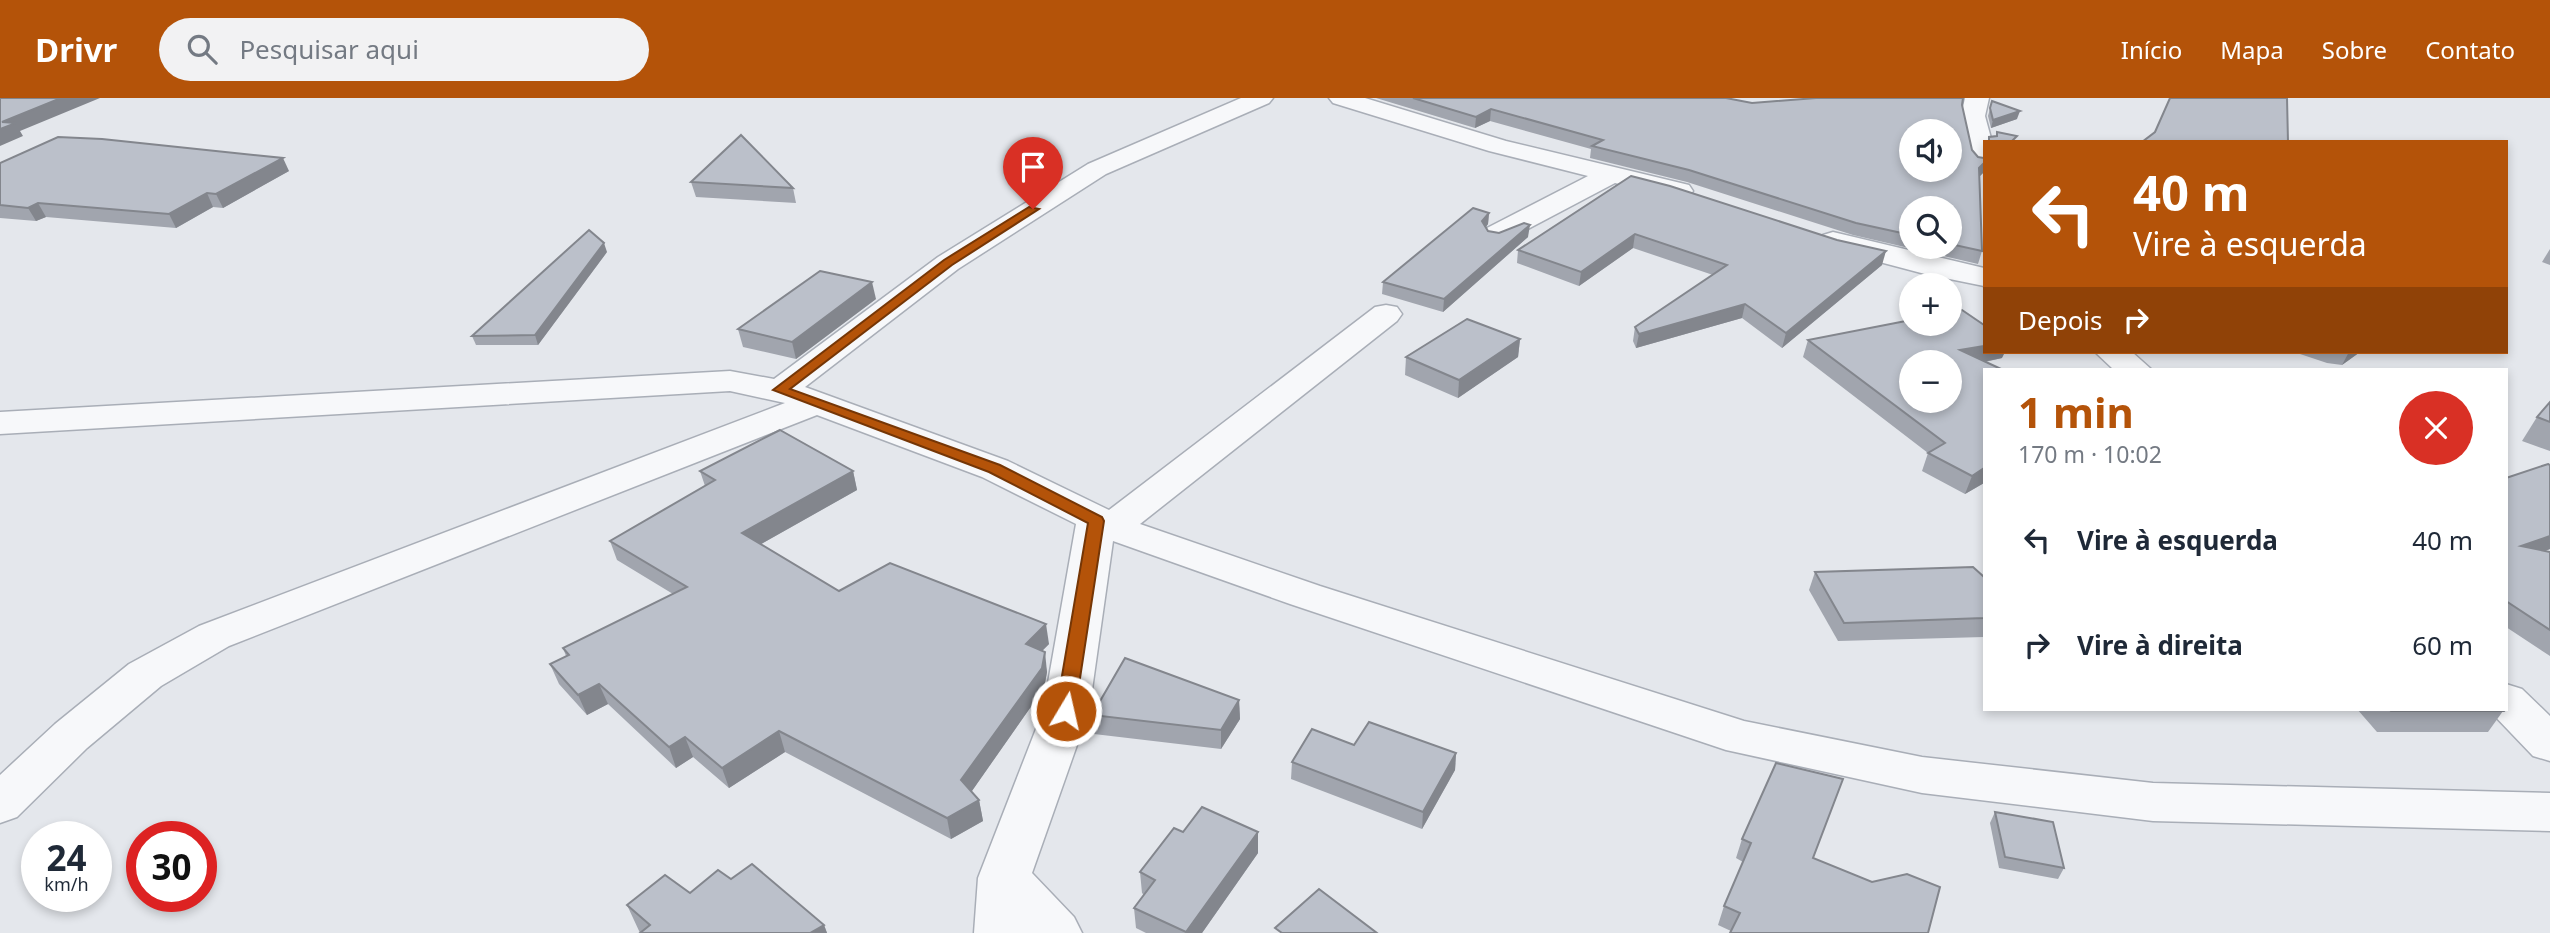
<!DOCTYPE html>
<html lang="pt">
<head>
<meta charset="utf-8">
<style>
	:root { --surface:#fff; --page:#f2f2f3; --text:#1f2937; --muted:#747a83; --accent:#b45309 }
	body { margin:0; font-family:"Noto Sans",sans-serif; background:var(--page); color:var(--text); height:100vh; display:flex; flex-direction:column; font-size:26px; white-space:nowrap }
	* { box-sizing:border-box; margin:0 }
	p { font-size:23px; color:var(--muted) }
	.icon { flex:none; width:38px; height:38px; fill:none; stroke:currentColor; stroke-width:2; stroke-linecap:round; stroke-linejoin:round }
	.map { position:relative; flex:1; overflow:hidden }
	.drawer { position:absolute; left:1983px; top:270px; width:525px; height:343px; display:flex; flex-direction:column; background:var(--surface); border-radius:0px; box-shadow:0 4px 10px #0003 }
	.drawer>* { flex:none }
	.banner { position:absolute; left:1983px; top:42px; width:525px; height:214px; border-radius:0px; box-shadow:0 4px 10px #0003; background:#b45309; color:#fff; overflow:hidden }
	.controls { position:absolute; left:1899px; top:21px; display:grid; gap:14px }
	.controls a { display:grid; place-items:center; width:63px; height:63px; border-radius:50%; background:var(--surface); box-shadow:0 4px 10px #0003; font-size:35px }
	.speed { position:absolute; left:21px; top:723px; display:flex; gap:14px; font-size:35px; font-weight:700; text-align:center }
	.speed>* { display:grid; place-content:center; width:91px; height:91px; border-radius:50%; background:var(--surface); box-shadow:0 4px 10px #0003; line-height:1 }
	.speed small { font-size:18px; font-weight:400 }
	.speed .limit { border:10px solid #d22; background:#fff; color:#111 }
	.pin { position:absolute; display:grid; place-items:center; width:60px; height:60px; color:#fff; margin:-72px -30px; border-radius:50% 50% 50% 0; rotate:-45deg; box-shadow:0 0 7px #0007 }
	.pin .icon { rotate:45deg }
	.me { position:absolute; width:77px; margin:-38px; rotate:9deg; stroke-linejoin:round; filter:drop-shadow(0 0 5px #0008) }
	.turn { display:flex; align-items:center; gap:24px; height:147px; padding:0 35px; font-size:32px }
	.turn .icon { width:91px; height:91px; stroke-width:2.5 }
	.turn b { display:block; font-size:49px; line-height:60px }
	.then { display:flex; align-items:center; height:66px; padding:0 35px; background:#0003; gap:14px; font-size:26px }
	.round { display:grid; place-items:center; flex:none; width:74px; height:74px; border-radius:37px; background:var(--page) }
	.head { display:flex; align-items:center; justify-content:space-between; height:119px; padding:0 35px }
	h1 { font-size:42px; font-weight:700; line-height:52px; color:var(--accent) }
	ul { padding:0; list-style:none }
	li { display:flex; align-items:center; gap:21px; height:105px; padding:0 35px }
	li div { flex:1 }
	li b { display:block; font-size:26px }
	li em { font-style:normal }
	header { display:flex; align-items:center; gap:42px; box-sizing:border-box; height:98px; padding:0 35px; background:var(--accent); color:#fff }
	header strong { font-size:33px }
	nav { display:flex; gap:38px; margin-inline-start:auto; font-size:24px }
	.search { width:490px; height:63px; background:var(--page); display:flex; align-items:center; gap:18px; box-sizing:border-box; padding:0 24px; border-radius:38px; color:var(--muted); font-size:26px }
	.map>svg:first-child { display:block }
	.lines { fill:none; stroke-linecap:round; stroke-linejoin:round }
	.minor-casing { stroke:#a9aeb7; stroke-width:3 }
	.minor { fill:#f7f8fa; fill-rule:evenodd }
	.wall { fill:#a1a5ae; fill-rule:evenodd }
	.shaded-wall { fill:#83868d }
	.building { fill:#bbc0ca; stroke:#83868d; stroke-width:2; fill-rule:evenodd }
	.route { fill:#b45309; stroke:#753606; stroke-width:2 }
</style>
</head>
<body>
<header>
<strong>Drivr</strong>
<div class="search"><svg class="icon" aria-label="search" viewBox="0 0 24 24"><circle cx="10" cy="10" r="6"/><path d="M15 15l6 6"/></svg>Pesquisar aqui</div>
<nav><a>Início</a><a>Mapa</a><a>Sobre</a><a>Contato</a></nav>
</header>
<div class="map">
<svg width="2550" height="835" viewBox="0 0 2550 835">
	<rect width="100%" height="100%" fill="#e4e7ec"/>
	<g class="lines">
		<g class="minor-casing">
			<g id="minor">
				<path d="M1241,0h32l-4,5 -163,71 -148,95 -153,118 203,74 101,49 266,-203 11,-2 11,2 5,7 -5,7 -257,203 180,62 424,135 178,36 231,26 397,10v38l-397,-10 -231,-28 -196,-43 -436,-146 -177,-63 -24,170 -57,162 42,44 8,16h-108l4,-55 65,-167 33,-187 -94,-47 -165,-62 -588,231 -68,40 -74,62 -70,69 -17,6v-48l55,-51 74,-60 70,-38 586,-223 -55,-12 -730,43v-22l730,-41 44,8 164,-122 150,-93z"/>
				<path d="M1329,0h36l141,43 183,44 4,6 -4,6 -9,2 -65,-16 -108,57 -10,2 -10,-2 -4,-6 4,-6 101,-52 -99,-25 -156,-48z"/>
				<path d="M1965,0h24l-4,18 7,26h-8v27l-9,-3 -4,-5 -10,-45z"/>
				<path d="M1833,134l151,36v18l-59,-12 -102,-27 -4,-6 4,-6z"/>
				<path d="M2095,254h37l19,17h-38z"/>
				<path d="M2506,586l16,5 28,27v45l-17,-5 -45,-47h18z"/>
			</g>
		</g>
		<use href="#minor" class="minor"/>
	</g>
	<g class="wall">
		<path d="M1376,0h350l26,5 210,2 10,45 12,22 -4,4 2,75 -4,13 -125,-29 -166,-53 -97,-24 1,-9 -101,-28 -15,7zM1911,110h39v39h-39z"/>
		<path d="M1992,3l25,18 -26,9 -3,-12z"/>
		<path d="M0,65l289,8 -66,37 -10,-1 -37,21 -130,-11 -10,4 -36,-3z"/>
		<path d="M1631,78l251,89 -100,83 -40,-30 -106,30 -3,-7 2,-14 78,-52 -80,-27 -54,38 -62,-23 1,-13z"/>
		<path d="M691,84l102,6 3,15 -100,-6z"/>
		<path d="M1489,115l-1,11 -2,3 2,4 40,6 -85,75 -61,-18 1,-12z"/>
		<path d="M2550,151v16l-8,-3z"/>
		<path d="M607,154l-69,93h-62l-4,-9z"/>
		<path d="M876,201l-80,60 -53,-12 -5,-18z"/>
		<path d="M1520,241l-2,18 -60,41 -53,-23 1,-18z"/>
		<path d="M1808,242l194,18 -17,4 -1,121 -19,11 -43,-23 6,-18 -125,-96z"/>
		<path d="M2294,254h66l-18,13 -15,-2z"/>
		<path d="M2550,304v49l-28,-10 15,-24z"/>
		<path d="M700,373h153l4,19 -96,54 78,47 210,53 -7,7 5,21 -3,16 -73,104 8,8 4,21 -32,18 -166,-87 -56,36 -36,-31 -17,11 -68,-64 -21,11 -28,-31 -9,-20 16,-8 -3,-8 110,-54 -56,-34 -7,-19 95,-55z"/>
		<path d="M2506,380l44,71 -5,2 5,1v104l-44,-29z"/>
		<path d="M1815,474l169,5v60l-146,4 -29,-51z"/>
		<path d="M1239,602l1,19 -19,30 -127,-15 -2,-19z"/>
		<path d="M2357,611h144l2,2 -15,21h-111z"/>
		<path d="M1456,655l-1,17 -33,59 -131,-50 1,-17z"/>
		<path d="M1843,681l-112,152 -13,-6 6,-19 19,-44 -7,-4 6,-19z"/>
		<path d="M1995,714l69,56 -6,11 -59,-11 -9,-45z"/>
		<path d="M1183,734l75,21 -56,80h-56l-10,-5 -2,-20 10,-13 -2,-2 -2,-21z"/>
		<path d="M731,781l93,46 3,8h-187l-13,-28 63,-12z"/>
	</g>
	<g class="shaded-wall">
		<path d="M61,0h39l-80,33 3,5 -23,10v-17l2,-7z"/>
		<path d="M1491,11l-1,12 -15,7 1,-11z"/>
		<path d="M2020,13l-3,8 -26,9 2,-8z"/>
		<path d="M283,60l6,13 -66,37 -7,-14z"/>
		<path d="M1984,65v9l-8,8 3,-12z"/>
		<path d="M207,95l6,14 -37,21 -7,-14z"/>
		<path d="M38,105l8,14 -10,4 -8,-13z"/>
		<path d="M1489,115l-1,11 -7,9 1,-12z"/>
		<path d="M1530,127l-2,12 -85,75 1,-13z"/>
		<path d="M1635,136l-2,14 -54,38 2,-14z"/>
		<path d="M604,145l3,9 -69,93 -3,-10z"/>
		<path d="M1886,153l-4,14 -100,83 4,-15z"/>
		<path d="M872,184l4,17 -80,60 -4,-17z"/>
		<path d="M1745,206l-3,14 -106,30 3,-14z"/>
		<path d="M1520,241l-2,18 -60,41 1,-18z"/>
		<path d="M1984,248v6h21l-3,6 -48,10 6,-18z"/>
		<path d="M2349,254h11l-18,13z"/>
		<path d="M1984,370v15l-19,11 7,-18z"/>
		<path d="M853,373l4,19 -110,62 -5,-19z"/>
		<path d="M2550,438v13l-41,15 12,-18z"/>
		<path d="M1046,526l3,20 -20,20 -3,-20z"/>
		<path d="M1045,554l2,20 -3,16 -79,113 -4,-21z"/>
		<path d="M599,586l9,20 -21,11 -9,-20z"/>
		<path d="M1239,602l1,19 -19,30v-19z"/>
		<path d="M779,633l6,21 -56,36 -7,-20z"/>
		<path d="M685,639l8,20 -17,11 -7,-21z"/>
		<path d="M1456,655l-1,17 -33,59 1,-17z"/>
		<path d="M979,702l4,21 -32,18 -4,-21z"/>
		<path d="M1258,734v21l-56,80h-16z"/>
		<path d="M824,827l3,8h-17z"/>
	</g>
	<g class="building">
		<path d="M0,0h61l-59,24 14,1 -16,6z"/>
		<path d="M1413,0h313l26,5 64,-5h147l-1,7 10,45 6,7 6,1v5l-5,5 3,83 -32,-7v-36h-39v27l-55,-12 -167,-53 -97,-24 11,-6 -112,-31 -15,8zM1911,33h39v39h-39z"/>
		<path d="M2170,0h117l1,44h-146l13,-10z"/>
		<path d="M1992,3l28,10 -27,9 -3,-12z"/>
		<path d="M1997,34l20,4 -6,6h-22v-5l8,-1z"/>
		<path d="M741,37l52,53 -102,-6z"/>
		<path d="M58,39l44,2 181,19 -67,36 -9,-1 -38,21 -131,-11 -10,5 -28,-3v-42z"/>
		<path d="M1631,78l39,10 167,54 49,11 -100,82 -41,-29 -106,30 -4,-7 92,-62 -92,-31 -54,38 -63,-22z"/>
		<path d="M1473,110l16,5 -7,8 6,10 11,2 25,-10 6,2 -86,74 -61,-17z"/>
		<path d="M589,132l15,13 -69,92 -63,1z"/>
		<path d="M820,173l52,11 -80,60 -54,-13z"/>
		<path d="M1962,212l22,15v21l-24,4 41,19h-17v99l-12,8 -44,-23 17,-10 -137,-103 103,-20v4h39v-12zM1911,264h39v39h-39z"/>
		<path d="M1467,221l53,20 -61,41 -53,-23z"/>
		<path d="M2550,304v20l-13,-5z"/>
		<path d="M780,332l73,41 -111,62 97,58 51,-28 156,61 -20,20 19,8 -3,16 -81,112 18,20 -32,18 -168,-87 -57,37 -37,-31 -16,10 -70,-63 -21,11 -28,-31 19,-9 -6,-7 124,-61 -77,-46 105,-61 -15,-9z"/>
		<path d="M2548,366l2,1v71l-29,10 29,6v78l-44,-29v-123z"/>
		<path d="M1973,469l11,10v41l-140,5 -29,-51z"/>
		<path d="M1125,560l114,42 -18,30 -129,-15z"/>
		<path d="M2389,611h112l2,2h-112z"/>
		<path d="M1369,624l87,31 -33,59 -131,-50 20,-33 42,16z"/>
		<path d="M1776,665l67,16 -30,79 59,24 35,-8 33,13 -12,46h-198l10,-20 -16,-7 27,-63 -9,-4z"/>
		<path d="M1202,709l56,25 -72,100 -52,-24 21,-28 -15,-8 34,-44 9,4z"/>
		<path d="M1995,714l58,10 11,46 -59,-11z"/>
		<path d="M752,766l72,61 -14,8h-170l10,-8 -23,-20 38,-30 25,18 28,-23 13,9z"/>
		<path d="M1319,791l58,44h-95l-7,-5z"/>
	</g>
	<path class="route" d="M1029,109l10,2 -87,56 -162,124 210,76 102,52 2,4 -29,190 -3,5h-13l-3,-5 32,-188 -99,-51 -216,-82 171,-130z"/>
</svg>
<div class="controls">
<a><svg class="icon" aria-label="sound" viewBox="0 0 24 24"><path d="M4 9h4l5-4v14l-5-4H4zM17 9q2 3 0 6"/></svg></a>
<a><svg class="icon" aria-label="search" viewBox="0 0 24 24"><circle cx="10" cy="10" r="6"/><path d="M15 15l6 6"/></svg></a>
<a>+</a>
<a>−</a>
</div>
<div class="speed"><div>24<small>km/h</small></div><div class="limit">30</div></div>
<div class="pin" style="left:1033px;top:111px;background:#d93025"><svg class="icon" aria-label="arrive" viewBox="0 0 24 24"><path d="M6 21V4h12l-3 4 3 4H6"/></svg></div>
<svg class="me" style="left:1066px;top:613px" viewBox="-20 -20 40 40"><circle r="17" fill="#b45309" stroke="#fff" stroke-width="3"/><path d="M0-11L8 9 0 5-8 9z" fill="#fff"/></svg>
<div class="banner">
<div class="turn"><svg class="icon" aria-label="left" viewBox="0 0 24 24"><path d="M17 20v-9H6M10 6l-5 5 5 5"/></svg><div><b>40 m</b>Vire à esquerda</div></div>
<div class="then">Depois<svg class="icon" aria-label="right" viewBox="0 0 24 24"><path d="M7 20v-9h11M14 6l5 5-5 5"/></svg></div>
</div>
<section class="drawer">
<div class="head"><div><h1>1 min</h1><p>170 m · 10:02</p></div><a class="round" style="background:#d93025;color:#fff"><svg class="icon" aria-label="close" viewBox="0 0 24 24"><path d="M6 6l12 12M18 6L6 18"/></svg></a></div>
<ul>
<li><svg class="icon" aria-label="left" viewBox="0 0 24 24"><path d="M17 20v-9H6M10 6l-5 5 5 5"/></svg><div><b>Vire à esquerda</b></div><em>40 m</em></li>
<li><svg class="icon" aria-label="right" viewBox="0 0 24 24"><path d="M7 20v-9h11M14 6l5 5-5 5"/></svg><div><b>Vire à direita</b></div><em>60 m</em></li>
</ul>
</section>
</div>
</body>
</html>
